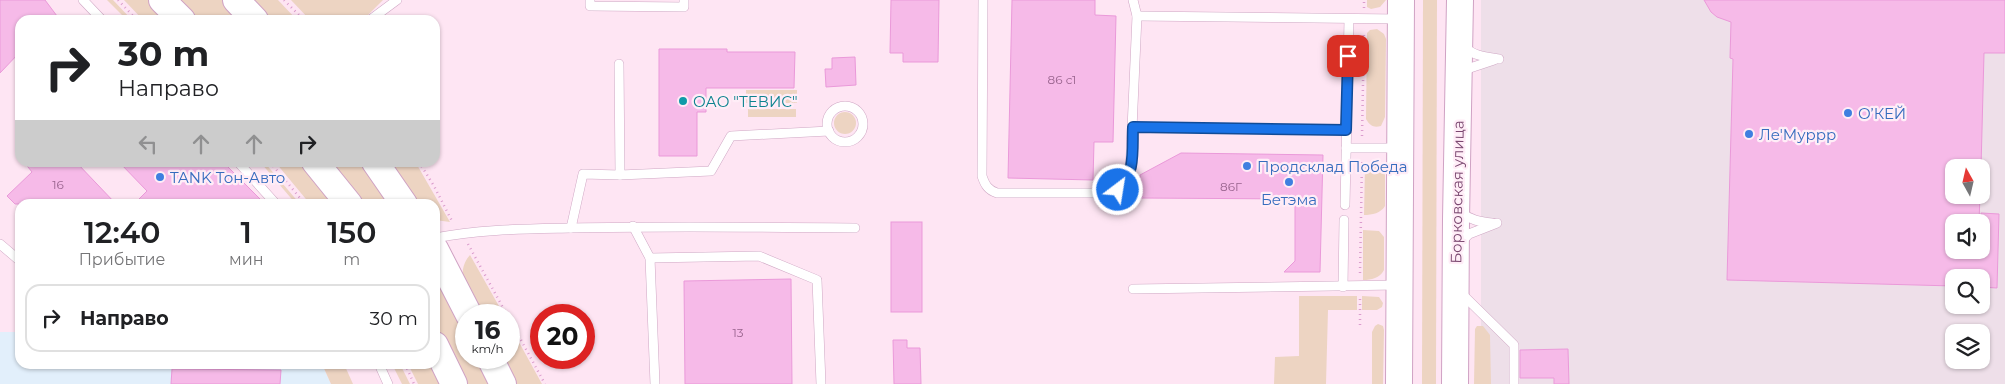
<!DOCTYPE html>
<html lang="ru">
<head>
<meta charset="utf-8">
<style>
	:root { --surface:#fff; --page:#f6f6f6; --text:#202124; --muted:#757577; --line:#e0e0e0 }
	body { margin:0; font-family:Montserrat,sans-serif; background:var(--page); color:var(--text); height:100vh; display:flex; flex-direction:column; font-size:19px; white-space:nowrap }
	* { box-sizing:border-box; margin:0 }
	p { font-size:16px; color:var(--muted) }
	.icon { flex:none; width:28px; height:28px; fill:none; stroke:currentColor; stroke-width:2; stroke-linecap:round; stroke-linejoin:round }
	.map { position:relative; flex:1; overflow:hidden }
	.sheet { position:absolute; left:15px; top:199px; width:425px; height:170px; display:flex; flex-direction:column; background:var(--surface); border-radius:15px; box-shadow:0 1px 4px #0004 }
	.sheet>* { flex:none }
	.top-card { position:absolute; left:15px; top:15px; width:425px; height:152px; border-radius:15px; box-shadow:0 1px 4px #0004; background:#fff; color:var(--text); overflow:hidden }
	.needle { width:32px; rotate:352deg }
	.fabs { position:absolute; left:1945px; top:159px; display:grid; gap:10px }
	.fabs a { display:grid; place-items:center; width:45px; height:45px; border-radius:10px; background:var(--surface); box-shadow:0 1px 4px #0004; font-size:25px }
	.speed { position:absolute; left:455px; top:304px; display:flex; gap:10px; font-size:25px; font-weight:700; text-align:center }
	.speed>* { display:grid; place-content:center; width:65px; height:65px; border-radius:50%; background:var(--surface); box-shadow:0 1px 4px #0004; line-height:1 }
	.speed small { font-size:12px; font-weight:400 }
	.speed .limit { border:8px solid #d22; background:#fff; color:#111 }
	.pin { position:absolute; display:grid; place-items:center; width:42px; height:42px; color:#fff; margin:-21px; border-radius:10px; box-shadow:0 2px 8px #0006 }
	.me { position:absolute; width:55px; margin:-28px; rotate:31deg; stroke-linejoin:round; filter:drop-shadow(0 0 4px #0008) }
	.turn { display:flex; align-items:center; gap:18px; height:105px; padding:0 20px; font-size:22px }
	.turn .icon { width:65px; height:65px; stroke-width:2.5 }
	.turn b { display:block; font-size:35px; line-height:42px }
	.lanes { display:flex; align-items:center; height:48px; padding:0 20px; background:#0003; justify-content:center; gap:25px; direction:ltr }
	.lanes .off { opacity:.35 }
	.eta { display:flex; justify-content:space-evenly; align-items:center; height:85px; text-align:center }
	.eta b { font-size:30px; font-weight:600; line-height:35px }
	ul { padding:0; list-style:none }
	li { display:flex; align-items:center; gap:15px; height:68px; margin:0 10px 8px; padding:0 10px; border:2px solid var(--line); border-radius:15px }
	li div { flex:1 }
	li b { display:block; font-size:19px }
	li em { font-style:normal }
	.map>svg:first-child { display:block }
	.industrial { fill:#eedfe9; fill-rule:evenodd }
	.education { fill:#e2effb }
	.green { fill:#edd4c2 }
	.building { fill:#f6bae8; stroke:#ea99d9 }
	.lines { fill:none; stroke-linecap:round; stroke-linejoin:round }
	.service-casing { stroke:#cfa7c4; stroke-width:10 }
	.secondary-casing { stroke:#d0a2c4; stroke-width:28 }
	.path { stroke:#db9dcd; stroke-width:2.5; stroke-dasharray:1 4; stroke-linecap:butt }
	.service { stroke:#fff; stroke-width:9 }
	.secondary { stroke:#fff; stroke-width:26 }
	.route-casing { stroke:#114b97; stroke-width:12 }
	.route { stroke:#1a73e8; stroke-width:9 }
	.culture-dot { fill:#0f9aa8; stroke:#ffedf7; stroke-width:2 }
	.shop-dot { fill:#3f7fe0; stroke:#ffedf7; stroke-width:2 }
	.labels { text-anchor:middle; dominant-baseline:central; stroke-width:4.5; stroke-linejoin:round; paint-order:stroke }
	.number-label { font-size:12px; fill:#99648e }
	.culture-label { font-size:15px; fill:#0d838f; stroke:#ffedf7; text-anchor:start }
	.shop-label { font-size:15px; fill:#366cbe; stroke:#ffedf7; text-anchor:start }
	.street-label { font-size:15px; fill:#7a4870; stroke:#ffedf7 }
</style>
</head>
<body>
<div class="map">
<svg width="2005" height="384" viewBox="0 0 2005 384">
	<rect width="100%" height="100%" fill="#fee5f3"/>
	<path class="industrial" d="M1481,0h524v384h-524zM1954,168h27v27h-27zM1954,222h27v28h-27zM1954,278h27v27h-27zM1954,332h27v28h-27z"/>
	<path class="education" d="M0,332h20v32h302l9,20h-331z"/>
	<g class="green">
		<path d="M107,0h6l19,20h-5z"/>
		<path d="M124,0h28l20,20h-29z"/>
		<path d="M178,0h45l20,20h-45z"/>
		<path d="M248,0h30l19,20h-30z"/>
		<path d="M291,0h92l-20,20h-53z"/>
		<path d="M1367,0h19l-6,7 -9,2 -4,-2z"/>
		<path d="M1423,0h14l-1,384h-14z"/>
		<path d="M1377,29l7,5 2,5 -1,78 -4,9c-7,2 -11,0 -15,-7l1,-86 3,-3z"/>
		<rect x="746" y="90" width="51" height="13"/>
		<rect x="748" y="109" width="48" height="8"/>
		<circle cx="845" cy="123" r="11"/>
		<path d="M261,163h4l35,41h-4z"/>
		<path d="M276,163h28l32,41h-26z"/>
		<path d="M328,163h38l29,41h-35z"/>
		<path d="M388,163h28l34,59 -15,-2v-16h-19z"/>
		<path d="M1365,166l16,1 4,6v33c-4,7 -13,9 -21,9z"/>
		<path d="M1363,230l16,1 5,6v33c-4,8 -13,10 -21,10z"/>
		<path d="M470,255l34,60h-26c-8,-20 -25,-41 -8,-60z"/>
		<path d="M435,268l31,62v28h14l12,26h-28l-29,-57z"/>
		<path d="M1299,296h58v14h-29l-2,74h-52l1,-27 24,-1z"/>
		<path d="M1362,296l17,1 4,6 -1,4 -5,3h-15z"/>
		<path d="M509,324l33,60h-31l-12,-26h10z"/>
		<path d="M1378,324l5,2 1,4 -1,54h-11v-52l3,-6z"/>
		<path d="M1477,326h6l7,9 1,49h-17l1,-55z"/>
		<path d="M322,364h22l9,20h-22z"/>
		<path d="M392,364h8l10,20h-8z"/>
		<path d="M408,364h25l10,20h-25z"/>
	</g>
	<g class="building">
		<path d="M0,0h45l15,20h-40v32l-20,21z"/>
		<path d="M891,0h48l-1,62h-35v-9h-13z"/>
		<path d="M1012,0h83v15l21,1 -3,126h-19l-1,38 -85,-2z"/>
		<path d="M1704,0h301v53h-21l-3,115h-27v27h26l-1,27h-25v28h27v-37l18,1 -2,74 -16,-1v-9h-27v8l-227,-6 6,-221 -3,-1 1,-36 -14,-5 -6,-5z"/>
		<path d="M659,49h68v3h68l-1,36h-88v24h-9v44h-38z"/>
		<path d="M855,57l1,28 -30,2 -1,-18h7v-11z"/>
		<path d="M1181,153l142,2 -3,117h-36l11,-11v-62l-156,-1 1,-23z"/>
		<path d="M24,162h52l40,42h-101l-8,-8 25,-24z"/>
		<path d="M119,162h104l42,42h-131l13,-13z"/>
		<rect x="891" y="222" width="31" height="90"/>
		<path d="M791,279l1,105h-107l-1,-103z"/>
		<path d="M893,340h14v8h13l1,36h-27z"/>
		<path d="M1568,349l1,35h-15v-6h-34v-28z"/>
		<path d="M172,369l109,1 -1,14h-109z"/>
	</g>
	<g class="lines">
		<g class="service-casing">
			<g id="service">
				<path d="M83,0l19,20"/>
				<path d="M590,0v6l94,1v-7"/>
				<path d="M983,0l-1,176c3,9 6,14 15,17h114l15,-10 4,-9 7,-158 -4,-16"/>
				<path d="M1137,16l262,3"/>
				<path d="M370,20l27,-20"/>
				<path d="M1465,47c8,9 22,10 34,12"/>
				<path d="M619,64l1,111"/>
				<path d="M1462,74l8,-6 24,-8"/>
				<circle cx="845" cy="124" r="18"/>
				<path d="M1133,127l213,3"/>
				<path d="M1346,148h52"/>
				<path d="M238,162l38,42"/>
				<path d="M1345,205l4,-186"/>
				<path d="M1461,212c9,8 19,10 31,11"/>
				<path d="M633,226l17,32 5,126"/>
				<path d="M571,228l12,-54 37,1 91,-4 20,-35 98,-5"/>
				<path d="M435,238c45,-9 90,-9 136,-10 95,-2 190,-1 284,0"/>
				<path d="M1461,242l8,-8 28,-11"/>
				<path d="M0,244l20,17"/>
				<path d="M650,258l109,-2 58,24 4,104"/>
				<path d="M1343,287l1,-67"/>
				<path d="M1133,289l264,-4"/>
				<path d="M1460,292l54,53v39"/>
				<path d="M379,364l9,20"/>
			</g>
		</g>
		<g class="secondary-casing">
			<g id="secondary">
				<path d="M162,0l20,20"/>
				<path d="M236,0l19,20"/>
				<path d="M315,162l34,42"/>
				<path d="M375,162l29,42"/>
				<path d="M435,249l34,66"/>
				<path d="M435,345l19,39"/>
				<path d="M490,358l13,26"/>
				<path d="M1399,384l2,-384"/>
				<path d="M1455,384l1,-165 4,-219"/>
			</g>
		</g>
		<g class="path">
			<path d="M118,0l19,20"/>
			<path d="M284,0l20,20"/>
			<path d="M1364,8v-8"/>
			<path d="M1362,136l2,-105"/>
			<path d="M270,162l35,42"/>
			<path d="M419,162l15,24 19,37"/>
			<path d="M468,244l39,71"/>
			<path d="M1360,273l2,-114"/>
			<path d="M509,318l36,66"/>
			<path d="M1360,325v-29"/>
			<path d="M405,364l9,20"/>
		</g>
		<use href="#service" class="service"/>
		<use href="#secondary" class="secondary"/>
	</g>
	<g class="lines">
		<g class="route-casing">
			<path id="route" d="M1118,190c18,-15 14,-42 15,-63l213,3 2,-74"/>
		</g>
		<use href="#route" class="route"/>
	</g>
	<circle class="culture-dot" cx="683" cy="101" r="5"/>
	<g class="shop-dot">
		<circle cx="1848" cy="113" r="5"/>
		<circle cx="1749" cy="134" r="5"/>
		<circle cx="1247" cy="166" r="5"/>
		<circle cx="160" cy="177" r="5"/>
		<circle cx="1289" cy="182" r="5"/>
	</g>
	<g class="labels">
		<g class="number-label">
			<text x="1062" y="79">86 c1</text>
			<text x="58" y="184">16</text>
			<text x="1231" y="186">86Г</text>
			<text x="738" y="332">13</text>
		</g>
		<g class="culture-label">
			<text x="693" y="101">ОАО "ТЕВИС"</text>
		</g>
		<g class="shop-label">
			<text x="1858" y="113">О’КЕЙ</text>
			<text x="1759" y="134">Ле'Муррр</text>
			<text x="1257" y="166">Продсклад Победа</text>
			<text x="170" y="177">TANK Тон-Авто</text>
			<text x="1289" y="199" text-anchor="middle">Бетэма</text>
		</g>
		<g class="street-label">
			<text transform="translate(1457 192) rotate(-89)">Борковская улица</text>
		</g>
	</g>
</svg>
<div class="fabs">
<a><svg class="needle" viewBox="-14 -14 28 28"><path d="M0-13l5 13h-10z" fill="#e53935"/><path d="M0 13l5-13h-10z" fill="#757577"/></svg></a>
<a><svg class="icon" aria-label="sound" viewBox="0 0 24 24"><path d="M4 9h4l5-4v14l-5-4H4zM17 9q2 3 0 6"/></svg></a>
<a><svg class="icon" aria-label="search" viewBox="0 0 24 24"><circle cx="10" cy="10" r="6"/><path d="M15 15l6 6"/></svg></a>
<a><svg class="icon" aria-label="layers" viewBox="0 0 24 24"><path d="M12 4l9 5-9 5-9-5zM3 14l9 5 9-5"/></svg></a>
</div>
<div class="speed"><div>16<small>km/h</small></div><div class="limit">20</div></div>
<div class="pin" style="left:1348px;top:56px;background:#d93025"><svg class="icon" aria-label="arrive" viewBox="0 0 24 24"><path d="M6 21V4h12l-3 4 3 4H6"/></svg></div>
<svg class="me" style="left:1118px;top:190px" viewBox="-20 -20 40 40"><circle r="17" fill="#1a73e8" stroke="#fff" stroke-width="3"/><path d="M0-11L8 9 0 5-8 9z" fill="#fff"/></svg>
<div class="top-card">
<div class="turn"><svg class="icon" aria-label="right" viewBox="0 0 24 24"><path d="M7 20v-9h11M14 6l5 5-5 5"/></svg><div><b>30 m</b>Направо</div></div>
<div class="lanes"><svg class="icon off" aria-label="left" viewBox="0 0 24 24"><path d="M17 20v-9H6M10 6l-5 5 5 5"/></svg><svg class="icon off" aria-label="ahead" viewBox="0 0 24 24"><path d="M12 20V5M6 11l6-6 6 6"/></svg><svg class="icon off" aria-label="ahead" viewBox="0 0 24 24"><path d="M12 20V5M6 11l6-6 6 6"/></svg><svg class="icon" aria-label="right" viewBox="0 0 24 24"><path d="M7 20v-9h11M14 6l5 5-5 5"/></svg></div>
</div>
<section class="sheet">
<div class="eta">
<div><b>12:40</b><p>Прибытие</p></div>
<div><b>1</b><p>мин</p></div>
<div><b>150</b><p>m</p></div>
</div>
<ul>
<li><svg class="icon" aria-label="right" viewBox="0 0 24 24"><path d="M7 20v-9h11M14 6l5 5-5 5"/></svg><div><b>Направо</b></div><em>30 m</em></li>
</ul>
</section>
</div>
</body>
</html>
